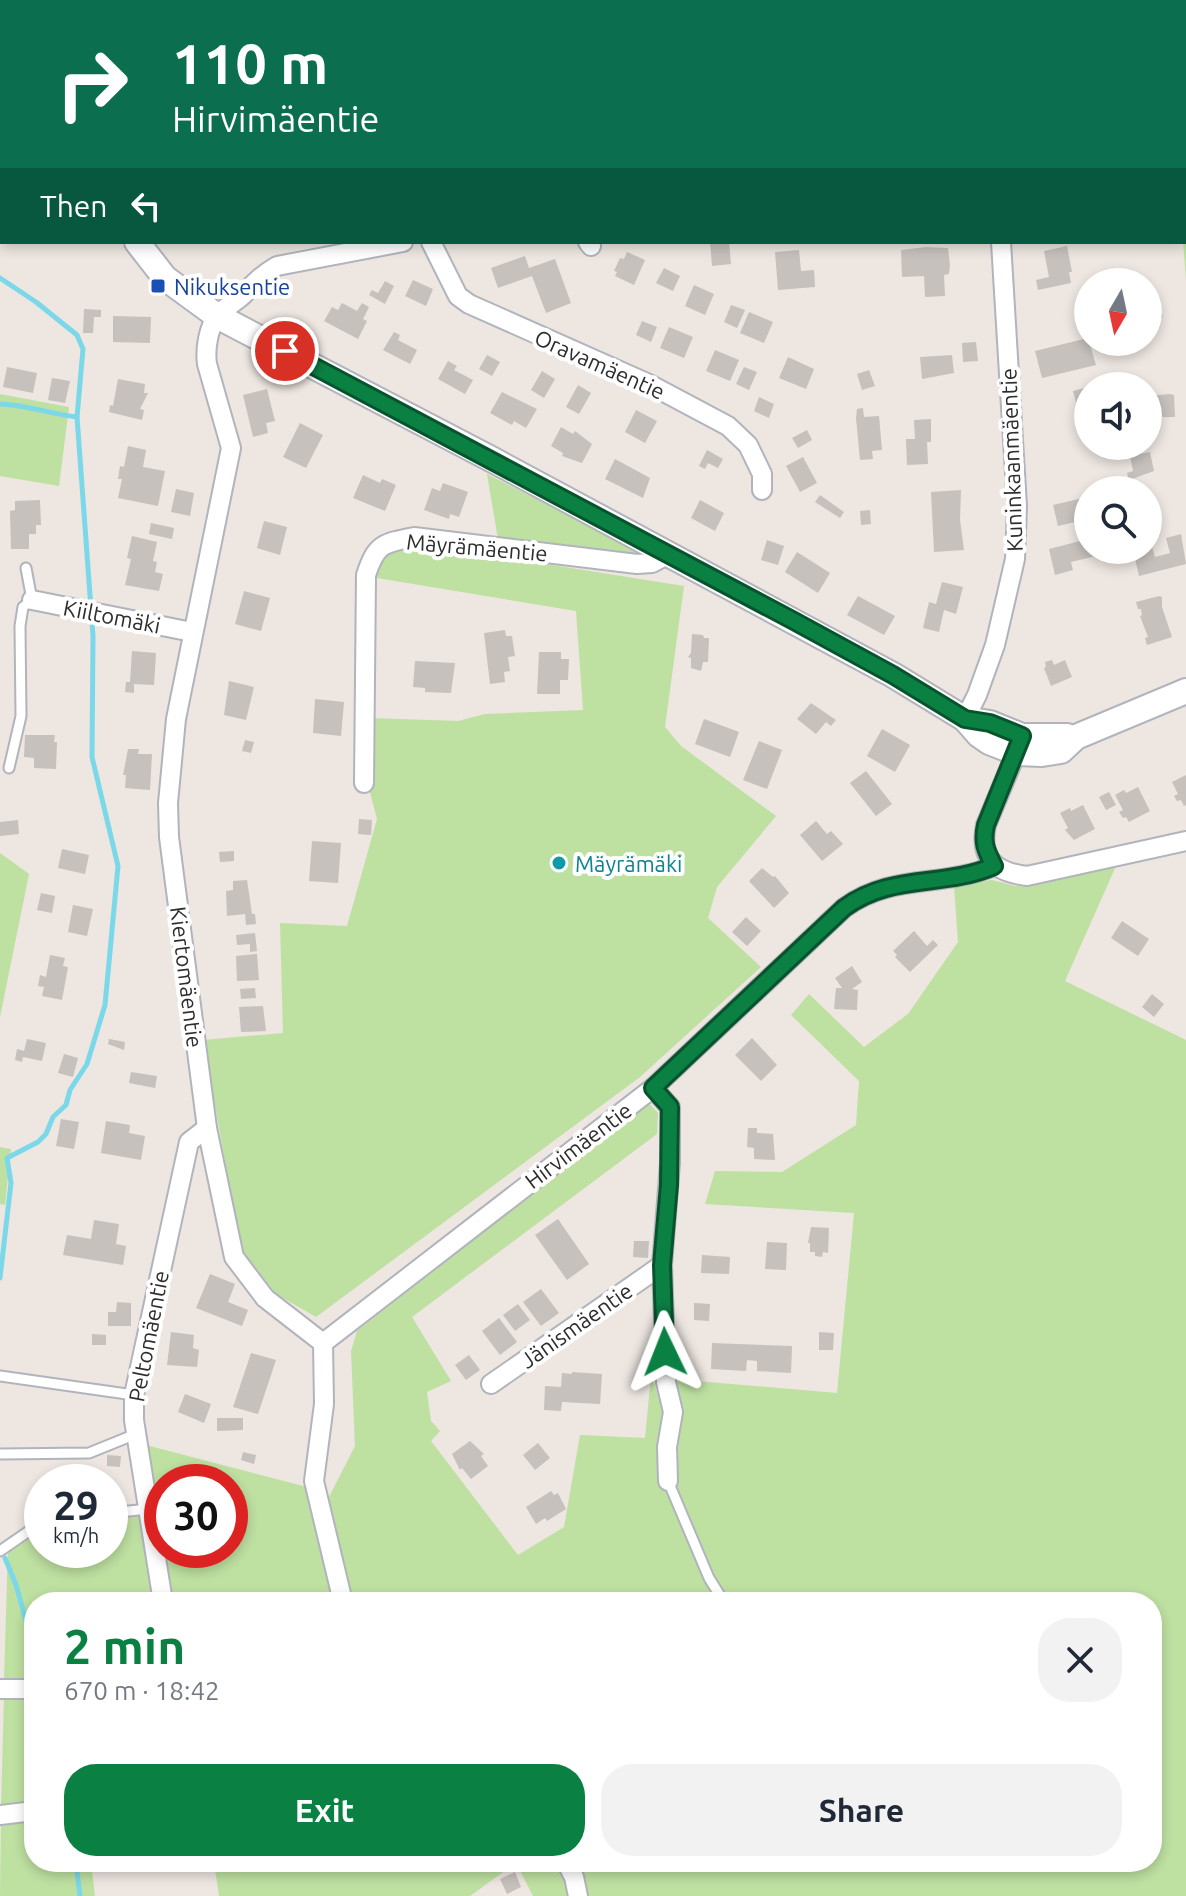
<!DOCTYPE html>
<html lang="en">
<head>
<meta charset="utf-8">
<style>
	:root { --surface:#fff; --page:#f2f2f3; --text:#1f2937; --muted:#747a83; --accent:#0b8043 }
	body { margin:0; font-family:Ubuntu,sans-serif; background:var(--page); color:var(--text); height:100vh; display:flex; flex-direction:column; font-size:30px; white-space:nowrap }
	* { box-sizing:border-box; margin:0 }
	p { font-size:26px; color:var(--muted) }
	.icon { flex:none; width:44px; height:44px; fill:none; stroke:currentColor; stroke-width:2; stroke-linecap:round; stroke-linejoin:round }
	.map { position:relative; flex:1; overflow:hidden }
	.side { position:absolute; left:24px; top:1592px; width:1138px; height:280px; display:flex; flex-direction:column; background:var(--surface); border-radius:32px; box-shadow:0 4px 12px #0003 }
	.side>* { flex:none }
	.top-card { position:absolute; left:0px; top:0px; width:1186px; height:244px; box-shadow:0 4px 12px #0003; background:#0b6e4f; color:#fff; overflow:hidden }
	.needle { width:52px; rotate:189deg }
	.buttons { position:absolute; left:1074px; top:268px; display:grid; gap:16px }
	.buttons a { display:grid; place-items:center; width:88px; height:88px; border-radius:50%; background:var(--surface); box-shadow:0 4px 12px #0003; font-size:40px }
	.speed { position:absolute; left:24px; top:1464px; display:flex; gap:16px; font-size:40px; font-weight:700; text-align:center }
	.speed>* { display:grid; place-content:center; width:104px; height:104px; border-radius:50%; background:var(--surface); box-shadow:0 4px 12px #0003; line-height:1 }
	.speed small { font-size:20px; font-weight:400 }
	.speed .limit { border:12px solid #d22; background:#fff; color:#111 }
	.pin { position:absolute; display:grid; place-items:center; width:68px; height:68px; color:#fff; margin:-34px; border:4px solid #fff; border-radius:50%; box-shadow:0 2px 8px #0007 }
	.me { position:absolute; width:88px; margin:-44px; rotate:358deg; stroke-linejoin:round; filter:drop-shadow(0 0 6px #0008) }
	.turn { display:flex; align-items:center; gap:28px; height:168px; padding:0 40px; font-size:36px }
	.turn .icon { width:104px; height:104px; stroke-width:2.5 }
	.turn b { display:block; font-size:56px; line-height:68px }
	.then { display:flex; align-items:center; height:76px; padding:0 40px; background:#0003; gap:16px; font-size:30px }
	.round { display:grid; place-items:center; flex:none; width:84px; height:84px; border-radius:32px; background:var(--page) }
	.overview { display:flex; align-items:center; justify-content:space-between; height:136px; padding:0 40px }
	h1 { font-size:48px; font-weight:700; line-height:60px; color:var(--accent) }
	.action { display:flex; gap:16px; margin-top:auto; padding:16px 40px }
	.action a { flex:1; height:92px; border-radius:32px; background:var(--accent); color:#fff; font-size:32px; font-weight:700; line-height:92px; text-align:center }
	.action a+a { background:var(--page); color:var(--text) }
	.map>svg:first-child { display:block }
	.green { fill:#bee0a1; fill-rule:evenodd }
	.lines { fill:none; stroke-linecap:round; stroke-linejoin:round }
	.stream { stroke:#7bd8e8; stroke-width:5 }
	.building { fill:#c6c1bc }
	.lane-casing { stroke:#b1b4bc; stroke-width:13 }
	.street-casing { stroke:#b1b4bc; stroke-width:22 }
	.secondary-casing { stroke:#b1b4bc; stroke-width:28 }
	.lane { stroke:#fff; stroke-width:9 }
	.street { stroke:#fff; stroke-width:18 }
	.secondary { stroke:#fff; stroke-width:24 }
	.route-casing { stroke:#07532c; stroke-width:20 }
	.route { stroke:#0b8043; stroke-width:14 }
	.transit-dot { fill:#1a4fb4; stroke:#fff; stroke-width:3 }
	.culture-dot { fill:#0f9aa8; stroke:#fff; stroke-width:3 }
	.labels { text-anchor:middle; dominant-baseline:central; stroke-width:8; stroke-linejoin:round; paint-order:stroke }
	.transit-label { font-size:22px; fill:#164399; stroke:#fff; text-anchor:start }
	.street-label { font-size:22px; fill:#2d2d2d; stroke:#fff }
	.culture-label { font-size:22px; fill:#0d838f; stroke:#fff; text-anchor:start }
</style>
</head>
<body>
<div class="map">
<svg width="1186" height="1896" viewBox="0 0 1186 1896">
	<rect width="100%" height="100%" fill="#ede6e1"/>
	<g class="green">
		<path d="M1046,0h140v280l-3,-38 1,-240h-141z"/>
		<path d="M0,394l69,13 -10,79 -59,-10z"/>
		<path d="M487,474l154,78 1,6 -144,-19z"/>
		<path d="M414,543l270,43 -19,141 16,19 95,70 -59,71 -9,31 53,49 -121,110 -324,240 -40,-23 -35,-45 -38,-209 80,-7 -3,-110 67,3 30,-107 -9,-34 2,-67 88,3 27,-7 98,-4 -7,-99 -205,-34 8,-21z"/>
		<path d="M0,853l29,21 -29,143z"/>
		<path d="M1116,866l-51,115 121,59v856h-600l-11,-34h577v-260h-801l-8,-23 -14,-82 26,-51 -4,-95 6,-20 291,-229 10,11 -1,21 -245,183 39,64 -24,11 4,29 9,10 -9,10 87,114 46,-28 16,-92 65,3 6,-62 14,36 8,-33 164,14 17,-180 -149,-9 10,-33 67,1 74,-47 3,-44 -68,-66 18,-21 55,53 44,-33 50,-72 -4,-56 38,-6 23,6 44,-6z"/>
		<path d="M0,1147l11,2 -6,56 -5,-1z"/>
		<path d="M142,1444l165,43 29,115h-169zM162,1482h68v68h-68z"/>
		<path d="M143,1513l13,89h-122v80l-30,-1 4,-134 34,-20v23h68v-34z"/>
		<path d="M34,1695v111l-33,2 3,-111z"/>
		<path d="M34,1817v45h57l4,34h-95l1,-77z"/>
		<path d="M214,1862h343l14,23v11h-38l-17,-33 -46,33h-251z"/>
	</g>
	<g class="lines">
		<g class="stream">
			<path d="M232,0v2"/>
			<path d="M0,278l36,24 41,33 6,14 -6,68 16,219 -1,121 26,109 -13,139 -18,59 -17,26 -4,15 -13,12 -7,17 -8,8 -31,16 4,25 -11,95"/>
			<path d="M0,404c26,1 52,10 77,13"/>
			<path d="M5,1558l11,27 18,64"/>
			<path d="M76,1862l4,34"/>
		</g>
	</g>
	<g class="building">
		<path d="M710,242h19l2,22 -19,2z"/>
		<path d="M1067,246l5,26h-3l2,11 -33,7 -2,-10 13,-3 -5,-26z"/>
		<path d="M926,247l22,1 2,17 -1,9 -5,1 1,21 -20,1 -1,-21 -22,1 -1,-27z"/>
		<path d="M799,250l2,21 13,-1 1,17 -37,3 -3,-38z"/>
		<path d="M627,252l18,8 -11,25 -19,-9 2,-4 -3,-1 6,-13 4,1z"/>
		<path d="M525,256l4,12 26,-9 16,44 -25,10 -14,-37 -34,12 -7,-20z"/>
		<path d="M664,268l16,8 -7,15 -17,-8z"/>
		<path d="M413,280l20,9 -7,17 -21,-10z"/>
		<path d="M385,281l9,5 -9,18 -16,-9 3,-5 6,3z"/>
		<path d="M694,285l20,9 -9,21 -20,-9z"/>
		<path d="M1154,300l9,17 -12,7 3,11 -6,3v-35z"/>
		<path d="M342,303l15,8 5,-8 7,4 -6,12 4,2 -9,18 -34,-18 8,-14 6,3z"/>
		<path d="M731,305l14,5 -8,18 -13,-6z"/>
		<path d="M84,309l17,1v7h-7l-1,16h-10z"/>
		<path d="M749,312l24,10 -9,21 -24,-10z"/>
		<path d="M113,316l38,1 -1,26 -37,-1z"/>
		<path d="M642,321l15,6 -6,15 -15,-7z"/>
		<path d="M669,327l24,10 -9,21 -24,-10z"/>
		<path d="M394,332l6,3 -2,5 19,10 -7,14 -27,-14z"/>
		<path d="M1088,338l8,27 -54,13 -7,-27z"/>
		<path d="M976,342l2,19 -15,1 -1,-19z"/>
		<path d="M715,350l24,10 -9,21 -24,-10z"/>
		<path d="M487,355l13,7 -8,14 -13,-7z"/>
		<path d="M952,355l2,18 -32,6 -2,-22z"/>
		<path d="M788,357l26,12 -8,20 -27,-11z"/>
		<path d="M448,361l9,5 -3,4 19,10 -8,14 -27,-15z"/>
		<path d="M7,367l30,6 -4,20 -30,-6z"/>
		<path d="M744,367l13,5 -8,18 -13,-6z"/>
		<path d="M869,370l6,16 -13,4 -5,-16z"/>
		<path d="M542,371l13,8 -11,19 -13,-8z"/>
		<path d="M52,378l18,3 -5,22 -17,-3z"/>
		<path d="M118,379l27,5 -1,9h4l-8,16 4,1 -2,10 -33,-8 1,-7 3,1z"/>
		<path d="M578,385l13,8 -12,21 -13,-7z"/>
		<path d="M1088,387v46l-4,1 -2,-7h-3l-2,-7 3,-1 -7,-28z"/>
		<path d="M267,389l8,32 -9,2 2,10 -15,4 -10,-42z"/>
		<path d="M502,392l35,17 -11,19 -12,-7 -2,4 -22,-12z"/>
		<path d="M1170,394l4,1 1,22h-17v3l-6,1v-3h-4v-22z"/>
		<path d="M759,397l15,7 -5,14 -15,-7z"/>
		<path d="M863,408l1,9 15,-1 3,34 -10,1 1,8 -13,1 -4,-42 1,-9z"/>
		<path d="M636,410l21,11 -12,22 -20,-11z"/>
		<path d="M931,419v23h-4l1,22 -21,1 -1,-26h9l-1,-19z"/>
		<path d="M300,423l23,12 -17,33 -23,-11z"/>
		<path d="M561,427l12,7 2,-3 17,13 -10,19 -20,-7 1,-3 -12,-7z"/>
		<path d="M807,430l5,10 -14,8 -6,-10z"/>
		<path d="M128,446l18,4 -3,17 22,4 -7,35 -40,-8 4,-19h-4l2,-13 4,1z"/>
		<path d="M707,450l16,9 -5,9 -10,-5 -3,6 -6,-3z"/>
		<path d="M1150,452l4,19 -25,9 -2,-7 6,-2 -3,-15z"/>
		<path d="M803,457l14,26 -17,9 -14,-26z"/>
		<path d="M615,459l35,19 -7,20 -38,-19z"/>
		<path d="M363,475l17,8 2,-4 14,6 -11,26 -32,-13z"/>
		<path d="M443,483l25,9 -9,25 -9,-3 -1,5 -25,-9 8,-22 8,3z"/>
		<path d="M176,489l18,4 -4,23 -19,-4z"/>
		<path d="M961,490l-1,30 4,30 -30,2 -3,-60z"/>
		<path d="M820,495l24,17 -4,6 -25,-16z"/>
		<path d="M1087,497l1,22 -30,7 -5,-21z"/>
		<path d="M40,500l1,25h-5v9h-7v15h-18l-1,-38 5,-1v-9z"/>
		<path d="M700,500l24,13 -9,18 -24,-13z"/>
		<path d="M870,510l1,14 -10,1 -1,-14z"/>
		<path d="M264,521l23,6 -7,28 -23,-7z"/>
		<path d="M151,523l23,5 -2,11 -23,-5z"/>
		<path d="M1181,534l5,30 -47,12 -6,-26h15l1,-14 6,21 15,-4 -4,-15z"/>
		<path d="M132,536l25,6 -4,19 4,1 -2,10 8,2 -4,17 -34,-6 6,-26 -4,-1z"/>
		<path d="M1088,539v11h6l2,6 -25,6 2,8 -18,5 -6,-26z"/>
		<path d="M767,540l17,6 -6,19 -17,-5z"/>
		<path d="M797,552l33,21 -12,20 -33,-21z"/>
		<path d="M942,582l21,5 -7,27 -12,-4 -5,22 -16,-4 6,-26 7,2z"/>
		<path d="M244,591l26,7 -9,33 -26,-7z"/>
		<path d="M858,596l37,20 -11,19 -37,-20z"/>
		<path d="M1159,596l3,1v10l10,30 -25,8 -2,-7 3,-1 -8,-21 2,-1 -1,-6h-3l-2,-7z"/>
		<path d="M505,630l1,6h6l3,20 -7,1 2,14 -6,1 1,10 -15,2 -6,-51z"/>
		<path d="M692,634l11,1 1,3h5l-1,24h-5l-2,9 -10,-3v-10l-3,-1 3,-4z"/>
		<path d="M132,651l24,2 -2,32 -20,-1v9l-9,-1 1,-10h4z"/>
		<path d="M539,652h22v7h8l-1,21h-8v14h-23z"/>
		<path d="M1052,660l2,5 11,-5 7,17 -21,9 -7,-18 2,-1 -1,-5z"/>
		<path d="M415,661l40,2 -4,30 -26,-1v-4l-12,-1z"/>
		<path d="M229,681l25,6 -8,33 -22,-5z"/>
		<path d="M315,699l29,3 -3,34 -28,-3z"/>
		<path d="M811,703l25,17 -5,6 -5,-4 -10,12 -19,-15z"/>
		<path d="M704,719l35,13 -9,25 -35,-13z"/>
		<path d="M882,729l28,16 -15,27 -28,-16z"/>
		<path d="M25,735h30l-1,7h3l-1,27 -22,-1v-10l-10,-1z"/>
		<path d="M245,740l9,2 -3,11 -9,-2z"/>
		<path d="M759,741l23,9 -15,39 -24,-9z"/>
		<path d="M128,749h11l-1,5h14l-2,36 -25,-2 1,-13h-3z"/>
		<path d="M866,771l26,33 -16,12 -26,-33z"/>
		<path d="M1186,775v30l-2,1 -3,-6 -4,1 -3,-5 4,-2 -6,-12z"/>
		<path d="M1138,787l12,24 -21,11 -3,-5 -3,1 -4,-6 4,-2 -8,-15 9,-5 2,3z"/>
		<path d="M1109,792l7,13 -10,5 -7,-13z"/>
		<path d="M1083,805l12,24 -21,11 -9,-10 3,-2 -8,-15 10,-5 1,3z"/>
		<path d="M359,819l13,1 -1,15 -13,-1z"/>
		<path d="M18,820l1,14 -19,2v-14z"/>
		<path d="M816,821l11,13 4,-3 12,13 -21,17 -22,-26z"/>
		<path d="M312,841l29,2 -3,40 -29,-2z"/>
		<path d="M62,849l27,6 -4,19 -27,-6z"/>
		<path d="M234,851v10l-14,1 -1,-10z"/>
		<path d="M762,868l11,9 2,-1 14,17 -15,15 -25,-27z"/>
		<path d="M247,880l5,34h3l1,10 -10,1 -1,-11 -18,2 -1,-25 7,-1v-9z"/>
		<path d="M41,893l14,3 -3,17 -15,-3z"/>
		<path d="M73,905l20,4 -6,27 -19,-4z"/>
		<path d="M746,917l15,14 -14,15 -15,-14z"/>
		<path d="M1122,921l27,18 -11,17 -27,-18z"/>
		<path d="M914,931l13,15 6,-6 5,5 -28,27 -15,-15 2,-2 -4,-4z"/>
		<path d="M255,933l2,18 -7,1v-8l-13,1 -1,-10z"/>
		<path d="M257,954l2,26 -22,1 -1,-25z"/>
		<path d="M50,955l15,3 -2,8 5,1 -6,33 -20,-4 2,-9 -6,-1 2,-11 6,2z"/>
		<path d="M852,966l10,16 -10,7 6,1 -1,20 -23,-1 2,-21h6l-7,-10z"/>
		<path d="M255,988l1,10 -15,1 -1,-10z"/>
		<path d="M1152,994l12,10 -10,13 -12,-10z"/>
		<path d="M263,1006l3,25 -25,1 -2,-25z"/>
		<path d="M752,1038l25,27 -16,16 -26,-26z"/>
		<path d="M27,1039l19,4 -4,18 -19,-4 -1,5 -7,-2 2,-11 7,2z"/>
		<path d="M109,1039l16,3 -1,8 -16,-6z"/>
		<path d="M64,1054l14,4 -5,19 -15,-4z"/>
		<path d="M131,1072l26,4 -2,12 -26,-5z"/>
		<path d="M61,1119l18,3 -5,27 -18,-3z"/>
		<path d="M106,1121l24,4 -1,8 16,3 -4,24 -40,-7z"/>
		<path d="M748,1128h9v5l16,1 2,26 -21,-1v-11l-7,-1z"/>
		<path d="M558,1219l31,45 -22,16 -32,-45z"/>
		<path d="M94,1220l25,4 -3,20 10,2 -3,19 -60,-10 4,-20 24,4z"/>
		<path d="M811,1227l18,1 -1,25 -5,-1 -1,5 -7,-1v-4h-5v-9h-2z"/>
		<path d="M634,1241h15l-1,17 -15,-1z"/>
		<path d="M767,1242l20,1 -1,27 -21,-1z"/>
		<path d="M702,1255l28,2 -1,17 -28,-1z"/>
		<path d="M210,1274l25,10 -7,18 20,8 -6,16 -46,-18z"/>
		<path d="M541,1289l18,24 -18,13 -18,-24z"/>
		<path d="M117,1302l14,1v23h-23v-14h8z"/>
		<path d="M694,1303l16,1 -1,17 -15,-1z"/>
		<path d="M518,1304l12,16 -15,11 -12,-16z"/>
		<path d="M499,1318l18,24 -17,13 -18,-24z"/>
		<path d="M171,1332l23,3 -1,13 6,2 -2,17 -30,-2z"/>
		<path d="M819,1332l15,1 -1,17h-14z"/>
		<path d="M92,1334l14,1v10h-14z"/>
		<path d="M712,1343l80,3 -1,27 -34,-2v-10l-10,-1 -1,11 -35,-2z"/>
		<path d="M251,1353l25,7 -18,54 -25,-7z"/>
		<path d="M469,1355l11,15 -14,10 -11,-15z"/>
		<path d="M572,1372l30,2 -2,30 -38,-2 -1,9 -17,-1 1,-24 16,1 1,-14 10,1z"/>
		<path d="M185,1394l26,10 -7,19 -26,-11z"/>
		<path d="M217,1418h26v12l-26,1z"/>
		<path d="M470,1441l14,13 -3,2 7,10 -17,13 -9,-11 -2,2 -8,-16z"/>
		<path d="M538,1443l12,15 -15,12 -12,-15z"/>
		<path d="M243,1452l13,3 -2,9 -13,-4z"/>
		<path d="M107,1455l14,1 -1,11 -13,-1z"/>
		<path d="M551,1491l3,4 4,-2 8,16 -19,12 -2,-3 -9,6 -10,-17z"/>
		<path d="M515,1872l6,15 -14,7 -7,-15z"/>
	</g>
	<g class="lines">
		<g class="lane-casing">
			<g id="lane">
				<path d="M9,768l12,-52 -1,-90 3,-19 9,-7 -6,-32"/>
				<path d="M0,1376l134,19"/>
				<path d="M1,1454l88,-1 47,-19"/>
				<path d="M668,1481l41,97 15,24"/>
				<path d="M110,1513l38,-4"/>
				<path d="M0,1551l42,-29"/>
			</g>
		</g>
		<g class="street-casing">
			<g id="street">
				<path d="M967,0l1,2"/>
				<path d="M431,242l27,54 11,8 180,80 79,42 20,19 14,29v16"/>
				<path d="M588,242l3,4"/>
				<path d="M32,600l160,32"/>
				<path d="M965,719l12,-24 18,-50 20,-86 2,-53 -16,-264"/>
				<path d="M1021,741l-35,84c-7,34 9,47 41,51l159,-35"/>
				<path d="M364,783l2,-208c10,-31 17,-32 48,-38l223,27 15,-1 17,-9"/>
				<path d="M653,1088l17,19v56l-8,102 4,117 7,30 -6,35 1,34"/>
				<path d="M323,1343l330,-255 191,-180c47,-35 99,-20 150,-42"/>
				<path d="M491,1384l171,-119"/>
				<path d="M163,1602l-29,-182v-25l55,-253 18,-14"/>
				<path d="M343,1602l-29,-121 10,-77 -1,-61 -58,-45 -31,-41 -27,-129 -38,-291 -1,-34 8,-84 55,-271 -24,-84c-2,-15 1,-36 11,-49 7,-8 18,-13 25,-20 11,-12 20,-21 34,-29l126,-24"/>
				<path d="M0,1689h34"/>
				<path d="M0,1815l34,-4"/>
				<path d="M566,1862l8,15 4,19"/>
			</g>
		</g>
		<g class="secondary-casing">
			<g id="secondary">
				<path d="M0,56l2,2"/>
				<path d="M137,242l28,36 52,38 276,144 400,215 72,44 14,16 10,7 28,11 25,1 19,-3 15,-14 110,-46"/>
				<path d="M965,719l25,4 32,13h45"/>
			</g>
		</g>
		<use href="#lane" class="lane"/>
		<use href="#street" class="street"/>
		<use href="#secondary" class="secondary"/>
	</g>
	<g class="lines">
		<g class="route-casing">
			<path id="route" d="M285,351l509,270 99,54 72,44 25,4 32,13 -36,89c-4,17 0,26 8,41 -51,22 -103,7 -150,42l-191,180 17,19 -1,78 -7,80 3,87"/>
		</g>
		<use href="#route" class="route"/>
	</g>
	<rect class="transit-dot" x="150" y="278" width="16" height="16" rx="4"/>
	<circle class="culture-dot" cx="559" cy="863" r="8"/>
	<g class="labels">
		<g class="transit-label">
			<text x="174" y="286">Nikuksentie</text>
		</g>
		<g class="street-label">
			<text transform="translate(600 364) rotate(24)">Oravamäentie</text>
			<text transform="translate(1011 460) rotate(-92)">Kuninkaanmäentie</text>
			<text transform="translate(477 547) rotate(5)">Mäyrämäentie</text>
			<text transform="translate(112 616) rotate(11)">Kiiltomäki</text>
			<text transform="translate(187 977) rotate(83)">Kiertomäentie</text>
			<text transform="translate(578 1145) rotate(-37)">Hirvimäentie</text>
			<text transform="translate(576 1325) rotate(-35)">Jänismäentie</text>
			<text transform="translate(148 1336) rotate(-79)">Peltomäentie</text>
		</g>
		<g class="culture-label">
			<text x="575" y="863">Mäyrämäki</text>
		</g>
	</g>
</svg>
<div class="buttons">
<a><svg class="needle" viewBox="-14 -14 28 28"><path d="M0-13l5 13h-10z" fill="#e53935"/><path d="M0 13l5-13h-10z" fill="#747a83"/></svg></a>
<a><svg class="icon" aria-label="sound" viewBox="0 0 24 24"><path d="M4 9h4l5-4v14l-5-4H4zM17 9q2 3 0 6"/></svg></a>
<a><svg class="icon" aria-label="search" viewBox="0 0 24 24"><circle cx="10" cy="10" r="6"/><path d="M15 15l6 6"/></svg></a>
</div>
<div class="speed"><div>29<small>km/h</small></div><div class="limit">30</div></div>
<div class="pin" style="left:285px;top:351px;background:#d93025"><svg class="icon" aria-label="arrive" viewBox="0 0 24 24"><path d="M6 21V4h12l-3 4 3 4H6"/></svg></div>
<svg class="me" style="left:665px;top:1352px" viewBox="-20 -20 40 40"><path d="M0-17L14 15 0 8-14 15z" fill="#0b8043" stroke="#fff" stroke-width="4"/></svg>
<div class="top-card">
<div class="turn"><svg class="icon" aria-label="right" viewBox="0 0 24 24"><path d="M7 20v-9h11M14 6l5 5-5 5"/></svg><div><b>110 m</b>Hirvimäentie</div></div>
<div class="then">Then<svg class="icon" aria-label="left" viewBox="0 0 24 24"><path d="M17 20v-9H6M10 6l-5 5 5 5"/></svg></div>
</div>
<section class="side">
<div class="overview"><div><h1>2 min</h1><p>670 m · 18:42</p></div><a class="round"><svg class="icon" aria-label="close" viewBox="0 0 24 24"><path d="M6 6l12 12M18 6L6 18"/></svg></a></div>
<div class="action"><a>Exit</a><a>Share</a></div>
</section>
</div>
</body>
</html>
